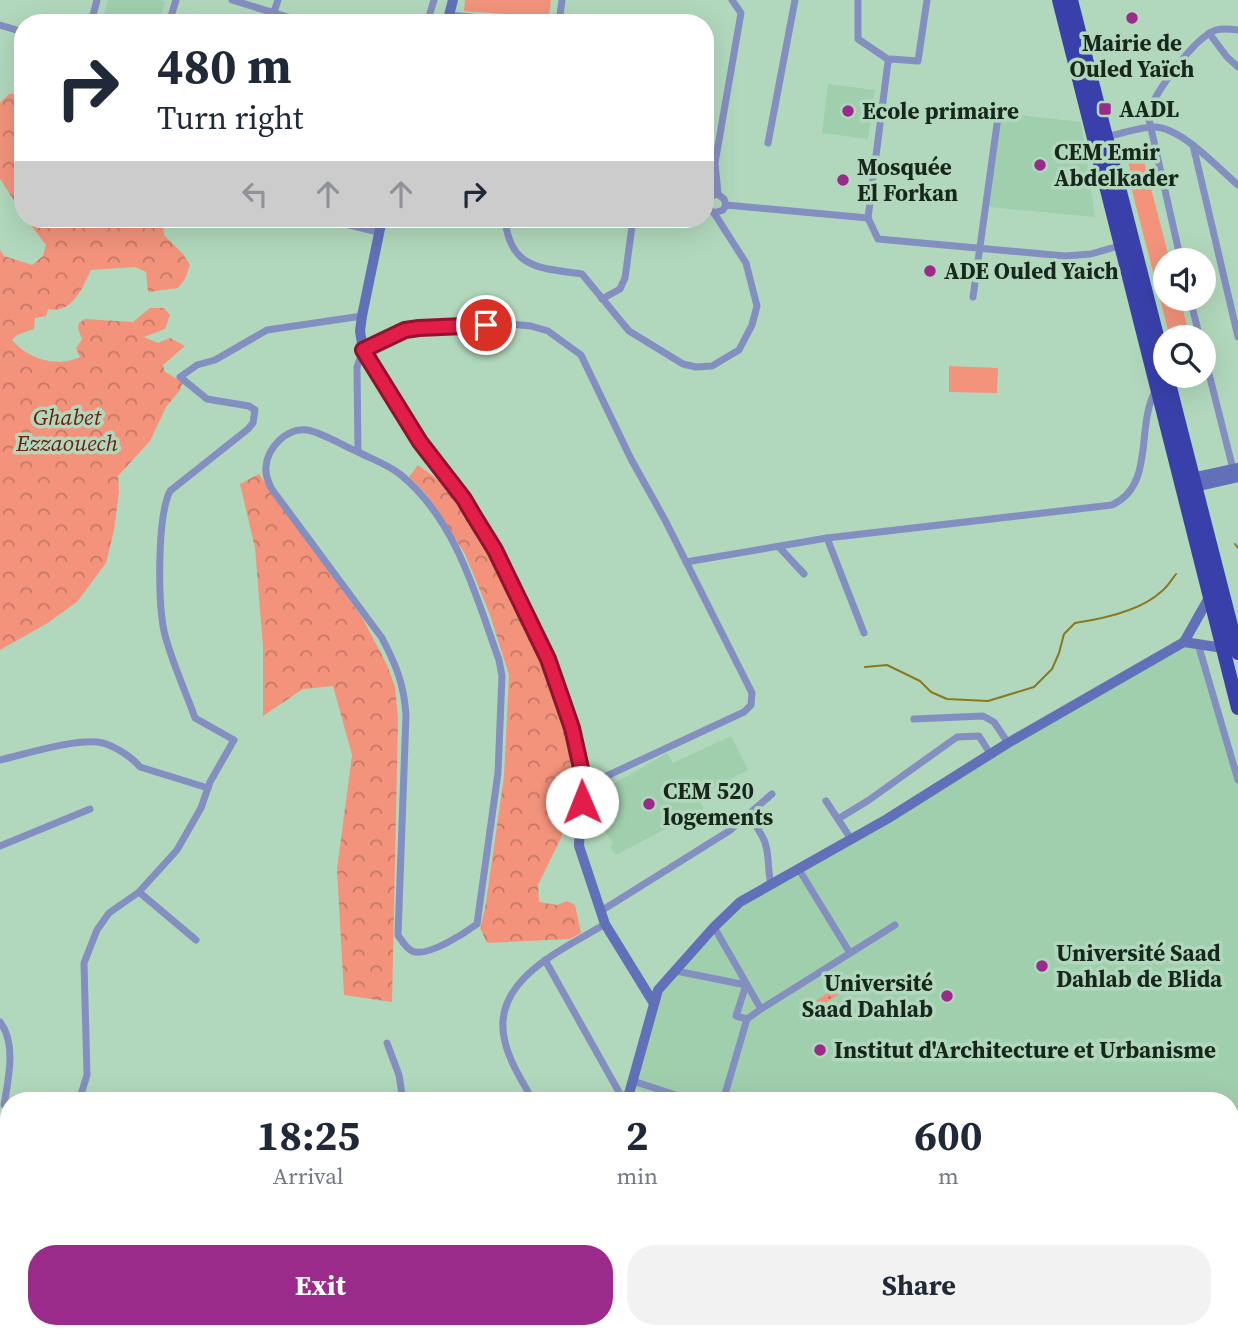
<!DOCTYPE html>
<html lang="en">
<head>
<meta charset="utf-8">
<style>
	:root { --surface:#fff; --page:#f2f2f3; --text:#1f2937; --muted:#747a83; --accent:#9a2b8b }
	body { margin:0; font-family:"Source Serif 4",serif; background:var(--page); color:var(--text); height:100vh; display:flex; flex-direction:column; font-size:26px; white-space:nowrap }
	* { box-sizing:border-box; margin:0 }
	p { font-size:23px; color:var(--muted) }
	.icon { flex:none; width:38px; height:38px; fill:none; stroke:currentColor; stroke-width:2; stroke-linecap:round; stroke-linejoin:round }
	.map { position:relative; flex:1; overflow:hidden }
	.sheet { position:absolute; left:0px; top:1092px; width:1239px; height:247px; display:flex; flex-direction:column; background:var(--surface); border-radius:28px 28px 0 0; box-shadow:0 7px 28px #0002 }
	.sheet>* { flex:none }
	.hud { position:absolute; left:14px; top:14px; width:700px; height:214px; border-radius:28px; box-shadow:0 7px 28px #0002; background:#fff; color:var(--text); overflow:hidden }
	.controls { position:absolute; left:1153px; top:248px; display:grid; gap:14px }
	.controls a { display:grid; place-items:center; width:63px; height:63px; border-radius:50%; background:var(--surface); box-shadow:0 7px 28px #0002; font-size:35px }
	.pin { position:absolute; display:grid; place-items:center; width:60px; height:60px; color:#fff; margin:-30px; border:4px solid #fff; border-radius:50%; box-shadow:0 2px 7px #0007 }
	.me { position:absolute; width:77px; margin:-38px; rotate:359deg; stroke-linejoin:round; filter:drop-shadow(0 0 5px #0008) }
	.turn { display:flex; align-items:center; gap:24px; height:147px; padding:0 28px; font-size:32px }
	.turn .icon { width:91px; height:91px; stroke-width:2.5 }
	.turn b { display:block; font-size:49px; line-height:60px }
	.lanes { display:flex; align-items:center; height:66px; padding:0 28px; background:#0003; justify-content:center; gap:35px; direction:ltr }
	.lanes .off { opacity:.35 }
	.eta { display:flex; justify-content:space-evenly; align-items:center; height:119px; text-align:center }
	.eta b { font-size:42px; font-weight:700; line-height:49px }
	.action { display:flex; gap:14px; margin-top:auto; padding:14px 28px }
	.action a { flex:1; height:80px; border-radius:28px; background:var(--accent); color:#fff; font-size:28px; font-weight:700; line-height:80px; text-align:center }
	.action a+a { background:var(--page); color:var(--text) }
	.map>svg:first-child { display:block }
	.built { fill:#a0cfae }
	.grass { fill:url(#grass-dots) }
	.forest { fill:url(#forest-crowns) }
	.garden { fill:#f3937c }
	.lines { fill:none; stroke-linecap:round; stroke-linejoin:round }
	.stream { stroke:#897921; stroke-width:2 }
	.street { stroke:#848fc1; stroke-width:7 }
	.secondary { stroke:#6270b9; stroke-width:10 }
	.highway { stroke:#3940aa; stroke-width:14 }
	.route-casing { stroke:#92132f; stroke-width:18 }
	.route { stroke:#e11d48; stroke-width:12 }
	.poi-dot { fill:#9a2b8b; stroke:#b1d8bc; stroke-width:2.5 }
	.labels { text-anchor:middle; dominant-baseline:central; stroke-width:7; stroke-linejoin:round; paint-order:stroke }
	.poi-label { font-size:23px; font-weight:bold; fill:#17271c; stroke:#b1d8bc; text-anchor:start }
	.park-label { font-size:23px; font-style:italic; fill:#701e0b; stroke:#b1d8bc }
</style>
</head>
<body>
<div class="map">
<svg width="1238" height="1338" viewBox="0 0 1238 1338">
	<defs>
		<pattern id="grass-dots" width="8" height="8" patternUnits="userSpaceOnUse" patternTransform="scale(1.75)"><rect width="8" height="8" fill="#f3937c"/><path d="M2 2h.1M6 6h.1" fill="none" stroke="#c47865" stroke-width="1.8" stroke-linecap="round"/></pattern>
		<pattern id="forest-crowns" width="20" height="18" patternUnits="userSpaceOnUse" patternTransform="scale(1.75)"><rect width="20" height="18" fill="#f3937c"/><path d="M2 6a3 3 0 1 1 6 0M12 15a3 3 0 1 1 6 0" fill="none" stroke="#c47865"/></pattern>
	</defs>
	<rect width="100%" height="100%" fill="#b1d8bc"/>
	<g class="built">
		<path d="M108,0h51l6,2 -6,21h-57z"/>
		<path d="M828,84l47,6 -7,49 -46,-6z"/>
		<path d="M1011,114l70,8 14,95 -106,-10 9,-84z"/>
		<path d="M1183,642l15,2 40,136v558h-657l2,-8h647v-229h-585l2,-8 -16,-5 22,-86 87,-100z"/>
		<path d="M731,736l17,34 -50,27 6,12 -88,46 -6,-8 3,-4 -14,-19 -5,-17 3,-1 -2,-5 8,-3v-8l64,-37 6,10z"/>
	</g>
	<path class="grass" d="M841,984l4,6 -36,24 -4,-6z"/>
	<g class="forest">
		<path d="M23,93v121l-23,-35v-76l9,-9z"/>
		<path d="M26,219h48l2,2 2,-2h85l1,16 19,19 7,11 -5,14 -7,9 -30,4 -2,-20 -11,-5 -44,3c-9,19 -19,44 -43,39l-2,7 -11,2 -1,11 -17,6 -5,5c16,19 45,28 68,17l-4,-9 6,-9 -4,-10 1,-6 6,-4 48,3 17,-14h14l6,7 -5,14 -21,8 14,6 12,-5 15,8 -22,19 2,7 18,10 -3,8 -14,17 -16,34 -32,35 1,16 -5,38 -8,33 -29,39 -31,22 -46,26v-400l4,6 28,9 11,-9 3,-11z"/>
		<path d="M418,465l27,20 32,43 26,44 46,102 14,42 7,35 2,52 -11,35 -23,47 1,17 18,3 10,-4 8,4 6,28 -11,6 -83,4 -7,-15 5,-19 19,-133 5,-101 -20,-63 -24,-58 -38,-59 -18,-18z"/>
		<path d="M259,474l104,145 24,46 8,22 3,32 -6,283 -48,-7 -7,-126 15,-114 -19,-69 -30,3 -40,27v-69l-8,-99 -15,-64z"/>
	</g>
	<g class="garden">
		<path d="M465,0h86l-2,17 -85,-6z"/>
		<path d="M1141,150l29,111h-4l-1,28 -7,2 -27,-104 3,-2 -8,-31z"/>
		<path d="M1165,293l1,6h14l10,38 -20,1 -11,-43z"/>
		<path d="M949,366l49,2 -1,25 -48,-1z"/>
	</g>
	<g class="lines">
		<g class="stream">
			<path d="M1235,544l3,4"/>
			<path d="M865,667l22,-2 33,16 11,11 16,7 41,2 46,-14 18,-18 7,-16 5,-19 11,-11c27,-4 67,-13 87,-32 6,-5 10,-12 14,-17"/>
		</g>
		<g class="street">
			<path d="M232,0l75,23"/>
			<path d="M858,0v39l31,21"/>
			<path d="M927,0l-9,61 -27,-2 -3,3 -20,156 10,21 187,17 26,-2 31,-9"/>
			<path d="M449,15l89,8"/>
			<path d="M91,23l6,-23"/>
			<path d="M169,23l7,-23"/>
			<path d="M270,23l8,-23"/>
			<path d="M427,23l7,-23"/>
			<path d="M559,23l3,-23"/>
			<path d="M0,25l23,7"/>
			<path d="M1209,33l18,24 11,10"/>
			<path d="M1106,137c15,-3 33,-10 48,-10 27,0 64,41 84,58"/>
			<path d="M768,143l27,-143"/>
			<path d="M1193,145l45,192"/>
			<path d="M718,194l-8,2 -3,5v6l7,6 9,-3 3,-5 -2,-6 -6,-5 -3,-31 26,-150 -9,-13"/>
			<path d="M726,205l142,13"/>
			<path d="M325,219l53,13"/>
			<path d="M505,219c5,50 35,49 77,55l47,57 54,33 13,3 16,-1 27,-16 13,-25 5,-19 -11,-43 -32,-50"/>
			<path d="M1181,261l-33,-146c6,-22 47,-78 68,-85 7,-2 15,-1 22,0"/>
			<path d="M973,297l25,-180"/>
			<path d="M602,299l18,-10 5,-11 8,-59"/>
			<path d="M1190,299l10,39"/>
			<path d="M1204,354l29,115"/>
			<path d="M358,452c14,7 31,13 43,23 55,45 75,121 98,185l3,16 -4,97 -21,151c-12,9 -50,34 -65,27 -6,-3 -10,-10 -14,-16l8,-220c-2,-31 -10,-50 -24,-77l-111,-150c-3,-7 -6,-14 -5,-21 1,-19 21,-40 41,-37 14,2 37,16 51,22l-1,-85 6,-17 43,-20 13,-2 90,-4 22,2 17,5 33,24 50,104 34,61 87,173 -1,12 -7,7 -159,74"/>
			<path d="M827,538l37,95"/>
			<path d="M779,547l25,27"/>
			<path d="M686,562l141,-24 285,-33c44,-20 23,-80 44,-115"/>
			<path d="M1198,644l40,136"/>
			<path d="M914,719l69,-3 11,6 14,21"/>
			<path d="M0,760c26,-6 79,-23 103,-17 13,4 29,14 37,24l68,21"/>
			<path d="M826,801l25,38"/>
			<path d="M749,816c5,7 11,15 15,24 6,13 3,29 7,44"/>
			<path d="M838,819l31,-19 88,-63 22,-1 12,19"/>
			<path d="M0,846l90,-37"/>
			<path d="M798,868l52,85"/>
			<path d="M139,892l57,48"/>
			<path d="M601,911l128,-80 43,-37"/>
			<path d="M714,927l47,82 -14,10 -24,82"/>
			<path d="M545,960l79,141"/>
			<path d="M676,971l70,14 -10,31 11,3"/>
			<path d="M761,1009l134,-84"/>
			<path d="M0,1022c17,22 8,58 4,83l5,5"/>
			<path d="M387,1043l12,32 4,26"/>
			<path d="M633,1081l61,20"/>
			<path d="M79,1101l8,-26 -3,-112 13,-33 12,-17 30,-21 38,-42 24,-42 9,-26 24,-42 -39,-22c-9,-26 -25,-60 -31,-87 -6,-30 -7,-114 6,-140l78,-62 5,-6 2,-13 -6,-4 -42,-7 -27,-22 17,-12 18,-5 52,-30 95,-14"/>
			<path d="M533,1101c-10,-19 -23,-38 -28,-59 -16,-62 58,-92 100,-118"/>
			<path d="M194,1330l4,8"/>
			<path d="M245,1330l20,8"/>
			<path d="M305,1338l11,-8"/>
			<path d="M447,1338v-8"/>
		</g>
		<g class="secondary">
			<path d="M447,23l6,-23"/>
			<path d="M382,219l-20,97 -2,15 3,19 57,91 44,58 31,51 53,109 24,69 13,58 -4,16 -2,44 26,78 48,78"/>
			<path d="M1192,478l46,-10"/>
			<path d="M1194,487l44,-10"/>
			<path d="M1184,642l39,6"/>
			<path d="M627,1101l31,-111 56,-63 26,-25 147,-83 121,-76 176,-101 26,-46"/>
			<path d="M544,1338l3,-8"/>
		</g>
		<g class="highway">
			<path d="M1059,0l179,708"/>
			<path d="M1071,0l95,371"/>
			<path d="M1167,376l71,277"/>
		</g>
	</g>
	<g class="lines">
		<g class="route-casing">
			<path id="route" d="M486,325l-67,3 -14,2 -42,20 57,92 44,57 10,17 21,34 53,109 24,69 13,58 -3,16"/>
		</g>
		<use href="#route" class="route"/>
	</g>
	<g class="poi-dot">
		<circle cx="1132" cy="18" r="7"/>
		<rect x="1098" y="102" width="14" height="14" rx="3.5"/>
		<circle cx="848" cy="111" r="7"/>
		<circle cx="1040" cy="165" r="7"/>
		<circle cx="843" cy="180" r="7"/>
		<circle cx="930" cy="271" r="7"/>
		<circle cx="649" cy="804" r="7"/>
		<circle cx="1042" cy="966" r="7"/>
		<circle cx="947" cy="996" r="7"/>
		<circle cx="820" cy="1050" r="7"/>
	</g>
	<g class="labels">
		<g class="poi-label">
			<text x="1132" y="43" text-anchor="middle">Mairie de<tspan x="1132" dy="26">Ouled Yaïch</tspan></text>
			<text x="1119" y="109">AADL</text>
			<text x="862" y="111">Ecole primaire</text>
			<text x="1054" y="152">CEM Emir<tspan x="1054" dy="26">Abdelkader</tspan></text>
			<text x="857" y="167">Mosquée<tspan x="857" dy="26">El Forkan</tspan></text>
			<text x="944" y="271">ADE Ouled Yaich</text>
			<text x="663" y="791">CEM 520<tspan x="663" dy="26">logements</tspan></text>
			<text x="1056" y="953">Université Saad<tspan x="1056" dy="26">Dahlab de Blida</tspan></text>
			<text x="933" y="983" text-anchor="end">Université<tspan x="933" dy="26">Saad Dahlab</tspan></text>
			<text x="834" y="1050">Institut d'Architecture et Urbanisme</text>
		</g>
		<g class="park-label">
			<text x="67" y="417">Ghabet<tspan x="67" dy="26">Ezzaouech</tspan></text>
		</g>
	</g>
</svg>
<div class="controls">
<a><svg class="icon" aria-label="sound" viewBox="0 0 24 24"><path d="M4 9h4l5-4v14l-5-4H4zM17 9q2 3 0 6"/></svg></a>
<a><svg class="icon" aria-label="search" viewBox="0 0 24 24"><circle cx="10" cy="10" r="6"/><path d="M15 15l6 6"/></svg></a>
</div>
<div class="pin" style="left:486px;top:325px;background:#d93025"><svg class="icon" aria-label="arrive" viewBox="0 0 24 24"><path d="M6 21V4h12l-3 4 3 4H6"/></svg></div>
<svg class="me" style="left:582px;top:802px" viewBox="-20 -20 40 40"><circle r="19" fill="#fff"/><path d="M0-13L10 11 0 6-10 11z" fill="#e11d48"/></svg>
<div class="hud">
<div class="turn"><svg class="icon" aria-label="right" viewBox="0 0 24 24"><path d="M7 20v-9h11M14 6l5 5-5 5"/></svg><div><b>480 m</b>Turn right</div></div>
<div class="lanes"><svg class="icon off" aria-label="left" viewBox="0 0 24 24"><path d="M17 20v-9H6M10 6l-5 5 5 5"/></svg><svg class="icon off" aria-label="ahead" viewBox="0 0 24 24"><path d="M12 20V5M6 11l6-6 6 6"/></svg><svg class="icon off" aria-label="ahead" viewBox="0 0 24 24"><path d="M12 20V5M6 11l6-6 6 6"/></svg><svg class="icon" aria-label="right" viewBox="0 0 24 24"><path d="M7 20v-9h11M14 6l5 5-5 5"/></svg></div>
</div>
<section class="sheet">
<div class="eta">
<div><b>18:25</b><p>Arrival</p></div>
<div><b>2</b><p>min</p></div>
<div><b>600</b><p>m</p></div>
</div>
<div class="action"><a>Exit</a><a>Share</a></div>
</section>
</div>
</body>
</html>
